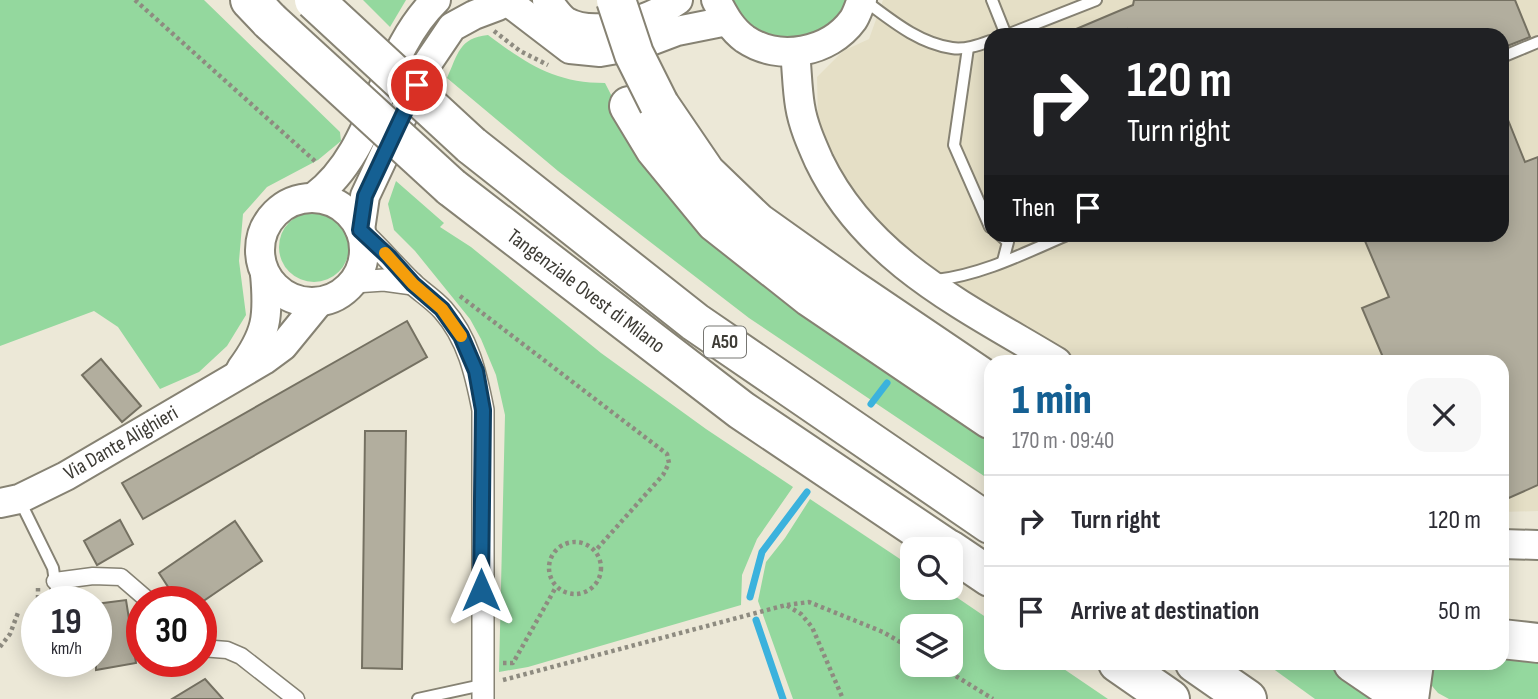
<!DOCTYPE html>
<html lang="en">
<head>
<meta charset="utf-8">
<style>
	:root { --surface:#fff; --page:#f7f7f7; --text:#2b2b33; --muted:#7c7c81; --line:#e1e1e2; --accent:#156093 }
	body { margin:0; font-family:"Sofia Sans Condensed",sans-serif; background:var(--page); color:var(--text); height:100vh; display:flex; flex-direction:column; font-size:26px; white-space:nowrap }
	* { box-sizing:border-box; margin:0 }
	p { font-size:23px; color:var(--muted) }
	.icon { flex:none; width:38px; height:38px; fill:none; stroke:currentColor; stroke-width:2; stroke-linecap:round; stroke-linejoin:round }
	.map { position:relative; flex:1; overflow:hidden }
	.side { position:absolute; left:984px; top:355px; width:525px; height:315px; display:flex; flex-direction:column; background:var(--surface); border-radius:21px; box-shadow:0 4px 18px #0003 }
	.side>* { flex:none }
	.banner { position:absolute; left:984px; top:28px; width:525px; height:214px; border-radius:21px; box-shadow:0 4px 18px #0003; background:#202124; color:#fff; overflow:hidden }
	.tools { position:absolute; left:900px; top:537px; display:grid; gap:14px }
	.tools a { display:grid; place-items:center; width:63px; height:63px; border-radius:14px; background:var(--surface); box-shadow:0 4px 18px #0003; font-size:35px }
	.speed { position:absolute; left:21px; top:586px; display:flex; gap:14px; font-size:35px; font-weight:700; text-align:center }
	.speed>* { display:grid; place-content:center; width:91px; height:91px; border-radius:50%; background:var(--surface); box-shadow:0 4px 18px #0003; line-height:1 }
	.speed small { font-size:18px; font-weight:400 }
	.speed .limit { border:10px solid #d22; background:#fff; color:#111 }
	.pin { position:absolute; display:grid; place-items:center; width:60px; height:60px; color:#fff; margin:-30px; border:4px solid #fff; border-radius:50%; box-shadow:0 2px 7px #0007 }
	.me { position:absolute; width:77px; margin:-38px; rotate:0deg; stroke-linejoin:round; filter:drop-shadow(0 0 5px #0008) }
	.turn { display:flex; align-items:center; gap:24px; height:147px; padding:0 28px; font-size:32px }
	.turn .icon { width:91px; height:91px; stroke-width:2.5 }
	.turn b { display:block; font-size:49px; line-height:60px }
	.then { display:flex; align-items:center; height:66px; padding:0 28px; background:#0003; gap:14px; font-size:26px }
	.round { display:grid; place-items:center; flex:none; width:74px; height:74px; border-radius:21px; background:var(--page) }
	.summary { display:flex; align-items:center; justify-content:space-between; height:119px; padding:0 28px }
	h1 { font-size:42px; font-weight:800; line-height:52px; color:var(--accent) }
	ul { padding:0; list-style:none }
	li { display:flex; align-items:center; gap:21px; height:91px; padding:0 28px; border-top:2px solid var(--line) }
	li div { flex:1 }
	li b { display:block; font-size:26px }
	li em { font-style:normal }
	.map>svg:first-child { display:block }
	.built { fill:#e5dfc6; fill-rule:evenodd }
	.green { fill:#94d89e; fill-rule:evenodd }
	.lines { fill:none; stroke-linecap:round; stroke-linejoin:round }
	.stream { stroke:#3bb2dd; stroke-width:7 }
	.building { fill:#b2ae9e; stroke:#757162; stroke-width:2 }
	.service-casing { stroke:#868273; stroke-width:14 }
	.pedestrian-casing { stroke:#868273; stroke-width:19 }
	.minor-casing { stroke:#868273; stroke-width:24 }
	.tertiary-casing { stroke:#868273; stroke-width:32 }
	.motorway-casing { stroke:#868273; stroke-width:42 }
	.path { stroke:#8e8b80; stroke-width:4.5; stroke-dasharray:3.5 3.5; stroke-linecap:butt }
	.service { stroke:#fff; stroke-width:10 }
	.pedestrian { stroke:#fff; stroke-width:16 }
	.minor { stroke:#fff; stroke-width:21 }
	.tertiary { stroke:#fff; stroke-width:28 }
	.motorway { stroke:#fff; stroke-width:38 }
	.motorway-bridge-casing { stroke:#868273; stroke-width:42; stroke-linecap:butt }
	.motorway-bridge { stroke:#fff; stroke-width:38 }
	.route-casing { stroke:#0e3e60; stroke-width:18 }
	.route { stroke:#156093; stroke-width:12 }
	.slow { stroke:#f59e0b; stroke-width:12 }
	.labels { text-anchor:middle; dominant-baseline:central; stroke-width:7; stroke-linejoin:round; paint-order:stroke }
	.shield { fill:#fff; stroke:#777672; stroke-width:2 }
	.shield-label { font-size:19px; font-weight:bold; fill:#3d3b35 }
	.street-label { font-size:21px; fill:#3d3b35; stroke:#fff }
</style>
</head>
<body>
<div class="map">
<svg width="1538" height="699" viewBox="0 0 1538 699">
	<rect width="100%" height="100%" fill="#ece8d7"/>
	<path class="built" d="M883,0h655v511l-36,1v-150h-426l-124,-77 -56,-44 -45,-52 -20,-36 -13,-34 -1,-42 26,-26 26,-12zM990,35h512v199h-512z"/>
	<g class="green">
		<path d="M0,0h204l136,132 1,9 -23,19 -51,27 -24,27 -4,47 7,54 -19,31 -28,26 -39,17 -42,-62 -24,-16 -94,35z"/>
		<path d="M363,0h43l-16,27z"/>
		<path d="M731,0h117c-9,13 -16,24 -30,32 -31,17 -75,1 -87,-32z"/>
		<path d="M488,35c39,29 67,48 117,48l19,37 366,315v45l-241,-162 -191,-147 -111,-93c11,-24 12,-40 41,-43z"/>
		<path d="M396,181l48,42 -4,4 31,20 130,106 105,76 87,58 -36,52 -15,36 -1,30 -213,62 -29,5 6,-257 -9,-40 -15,-36 -11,-20 -55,-68 -21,-21 -6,-26z"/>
		<circle cx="314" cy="247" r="35"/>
		<path d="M810,499l102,68v21h31l47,32v43h65l53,36h-315l-35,-98 8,-39 19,-24zM912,626h38v39h-38z"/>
		<path d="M1502,652l36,4v43h-89l-11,-6 -11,-13 2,-17h73z"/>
		<path d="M1265,663h69l50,36h-69z"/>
	</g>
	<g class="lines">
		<g class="stream">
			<path d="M871,404l16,-21"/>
			<path d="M750,597l12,-45 45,-60"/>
			<path d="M756,620l27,79"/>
		</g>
	</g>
	<g class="building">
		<path d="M1134,0h381l15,37 -28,11v-13h-372l-3,-6 -14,6h-51l71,-30z"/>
		<path d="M1502,105l23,57 13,-5v328l-36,16v-139h-117l-23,-54 27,-11 -27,-63h140z"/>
		<path d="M407,321l20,36 -284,162 -21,-36z"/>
		<path d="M101,359l40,47 -19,16 -40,-47z"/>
		<path d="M365,431h41l-4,238 -40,-1z"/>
		<path d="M120,520l13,24 -36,21 -13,-24z"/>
		<path d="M235,521l27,40 -60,41h-24l-19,-29z"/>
		<path d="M126,600l10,63 -40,7v-66z"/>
		<path d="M205,679l18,20h-51z"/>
	</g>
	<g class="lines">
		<g class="service-casing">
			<g id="service">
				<path d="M864,0c27,20 54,43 88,48 13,2 27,-3 38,-7"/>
				<path d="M992,0l14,35"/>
				<path d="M1007,35l89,-35"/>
				<path d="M968,48l-14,97 36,82"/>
				<path d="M1502,57l36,-15"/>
				<path d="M999,234l9,8 -5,19"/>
				<path d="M936,280c46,-5 91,-28 133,-46"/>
				<path d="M19,499l34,69 5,34"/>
				<path d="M418,699l64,-14"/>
			</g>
		</g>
		<g class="pedestrian-casing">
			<g id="pedestrian">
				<path d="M55,581l38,-5 28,1 29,25"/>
				<path d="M201,648l26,2 14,6 55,43"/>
			</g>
		</g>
		<g class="minor-casing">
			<g id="minor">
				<path d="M360,230c19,17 35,37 54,55 9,8 20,15 29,25 25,28 33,64 40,100v289"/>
				<path d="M354,282l30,-2 29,4"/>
			</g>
		</g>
		<g class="tertiary-casing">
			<g id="tertiary">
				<path d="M547,0c5,6 11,16 18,21 31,18 86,-1 113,-21"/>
				<path d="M716,0c8,15 15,29 29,39 34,23 84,14 108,-19 4,-6 6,-14 9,-20"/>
				<path d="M511,4l59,45 30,3 40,-7 37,-14 50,-10"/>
				<path d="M795,52c2,18 2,36 5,54 3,19 11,37 19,55 48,100 147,146 238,201"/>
				<path d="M314,197c64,-48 65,-142 122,-197"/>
				<circle cx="312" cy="250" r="52"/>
				<path d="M360,230l5,-34 62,-132 25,-37 22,-12 24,-9"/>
				<path d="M241,369c26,-35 28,-52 24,-95"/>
				<path d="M0,503l19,-4 47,-23 198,-116 19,-14 36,-44"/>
				<path d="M1502,544l36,1"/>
			</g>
		</g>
		<g class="motorway-casing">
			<g id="motorway">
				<path d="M250,0l20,21"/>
				<path d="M659,104l47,69 51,49 94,67 139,94"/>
				<path d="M629,106l26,43 60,73 95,75 180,122"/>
				<path d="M471,145l224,177 295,202"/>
				<path d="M451,187l290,223 208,140"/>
				<path d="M950,550l40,27"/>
				<path d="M1502,639l36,4"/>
				<path d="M1118,663l52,36"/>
				<path d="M1195,663l52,36"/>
				<path d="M1353,663l53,36"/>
				<path d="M1409,699l5,-36"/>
			</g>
		</g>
		<g class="path">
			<path d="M135,0l181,162"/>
			<path d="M494,31l26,20 28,14"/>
			<path d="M460,296l207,158 2,9 -6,12 -67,75"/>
			<circle cx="575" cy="568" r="26"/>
			<path d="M38,588v14"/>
			<path d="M787,605l22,-3 74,30 29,17"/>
			<path d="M0,647l10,-13 9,-24"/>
			<path d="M503,663h10l43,-76"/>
			<path d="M938,665l55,34"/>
			<path d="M503,680l283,-75 15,9 11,13 31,72"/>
		</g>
		<use href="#service" class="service"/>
		<use href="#pedestrian" class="pedestrian"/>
		<use href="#minor" class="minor"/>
		<use href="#tertiary" class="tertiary"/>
		<use href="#motorway" class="motorway"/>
		<g class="motorway-bridge-casing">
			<g id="motorway-bridge">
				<path d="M314,0l157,145"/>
				<path d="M616,0l18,54 25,50"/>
				<path d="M270,21l181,166"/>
			</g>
		</g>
		<use href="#motorway-bridge" class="motorway-bridge"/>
	</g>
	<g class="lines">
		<g class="route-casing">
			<path id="route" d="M417,85l-52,111 -5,34 29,27 24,27 29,25 19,27 15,35 7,39 -2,180"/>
		</g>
		<use href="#route" class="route"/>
		<path class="slow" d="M385,253l28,31 29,25 19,27"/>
	</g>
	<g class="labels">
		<rect class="shield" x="704" y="326.5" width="42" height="31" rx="5"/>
		<g class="shield-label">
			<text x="725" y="342">A50</text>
		</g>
		<g class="street-label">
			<text transform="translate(586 291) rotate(37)">Tangenziale Ovest di Milano</text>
			<text transform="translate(121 443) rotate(-30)">Via Dante Alighieri</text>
		</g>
	</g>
</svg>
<div class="tools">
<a><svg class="icon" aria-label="search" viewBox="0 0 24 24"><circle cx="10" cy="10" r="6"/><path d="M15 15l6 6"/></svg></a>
<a><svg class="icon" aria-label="layers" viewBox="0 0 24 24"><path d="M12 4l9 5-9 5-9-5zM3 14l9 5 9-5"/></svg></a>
</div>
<div class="speed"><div>19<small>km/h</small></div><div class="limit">30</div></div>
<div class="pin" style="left:417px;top:85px;background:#d93025"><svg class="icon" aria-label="arrive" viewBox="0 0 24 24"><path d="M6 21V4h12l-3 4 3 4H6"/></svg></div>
<svg class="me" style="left:481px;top:590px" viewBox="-20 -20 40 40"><path d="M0-17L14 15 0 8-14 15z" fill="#156093" stroke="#fff" stroke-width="4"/></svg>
<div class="banner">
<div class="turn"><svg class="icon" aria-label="right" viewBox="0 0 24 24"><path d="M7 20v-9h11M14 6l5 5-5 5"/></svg><div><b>120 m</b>Turn right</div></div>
<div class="then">Then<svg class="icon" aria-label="arrive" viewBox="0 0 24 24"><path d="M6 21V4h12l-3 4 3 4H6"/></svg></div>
</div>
<section class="side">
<div class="summary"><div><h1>1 min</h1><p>170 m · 09:40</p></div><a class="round"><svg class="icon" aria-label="close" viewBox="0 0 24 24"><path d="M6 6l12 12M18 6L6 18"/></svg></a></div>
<ul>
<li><svg class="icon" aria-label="right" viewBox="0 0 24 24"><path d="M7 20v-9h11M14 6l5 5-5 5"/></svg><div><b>Turn right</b></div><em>120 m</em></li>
<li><svg class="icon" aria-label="arrive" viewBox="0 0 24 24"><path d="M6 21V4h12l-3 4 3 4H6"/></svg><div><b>Arrive at destination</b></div><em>50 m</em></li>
</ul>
</section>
</div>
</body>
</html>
